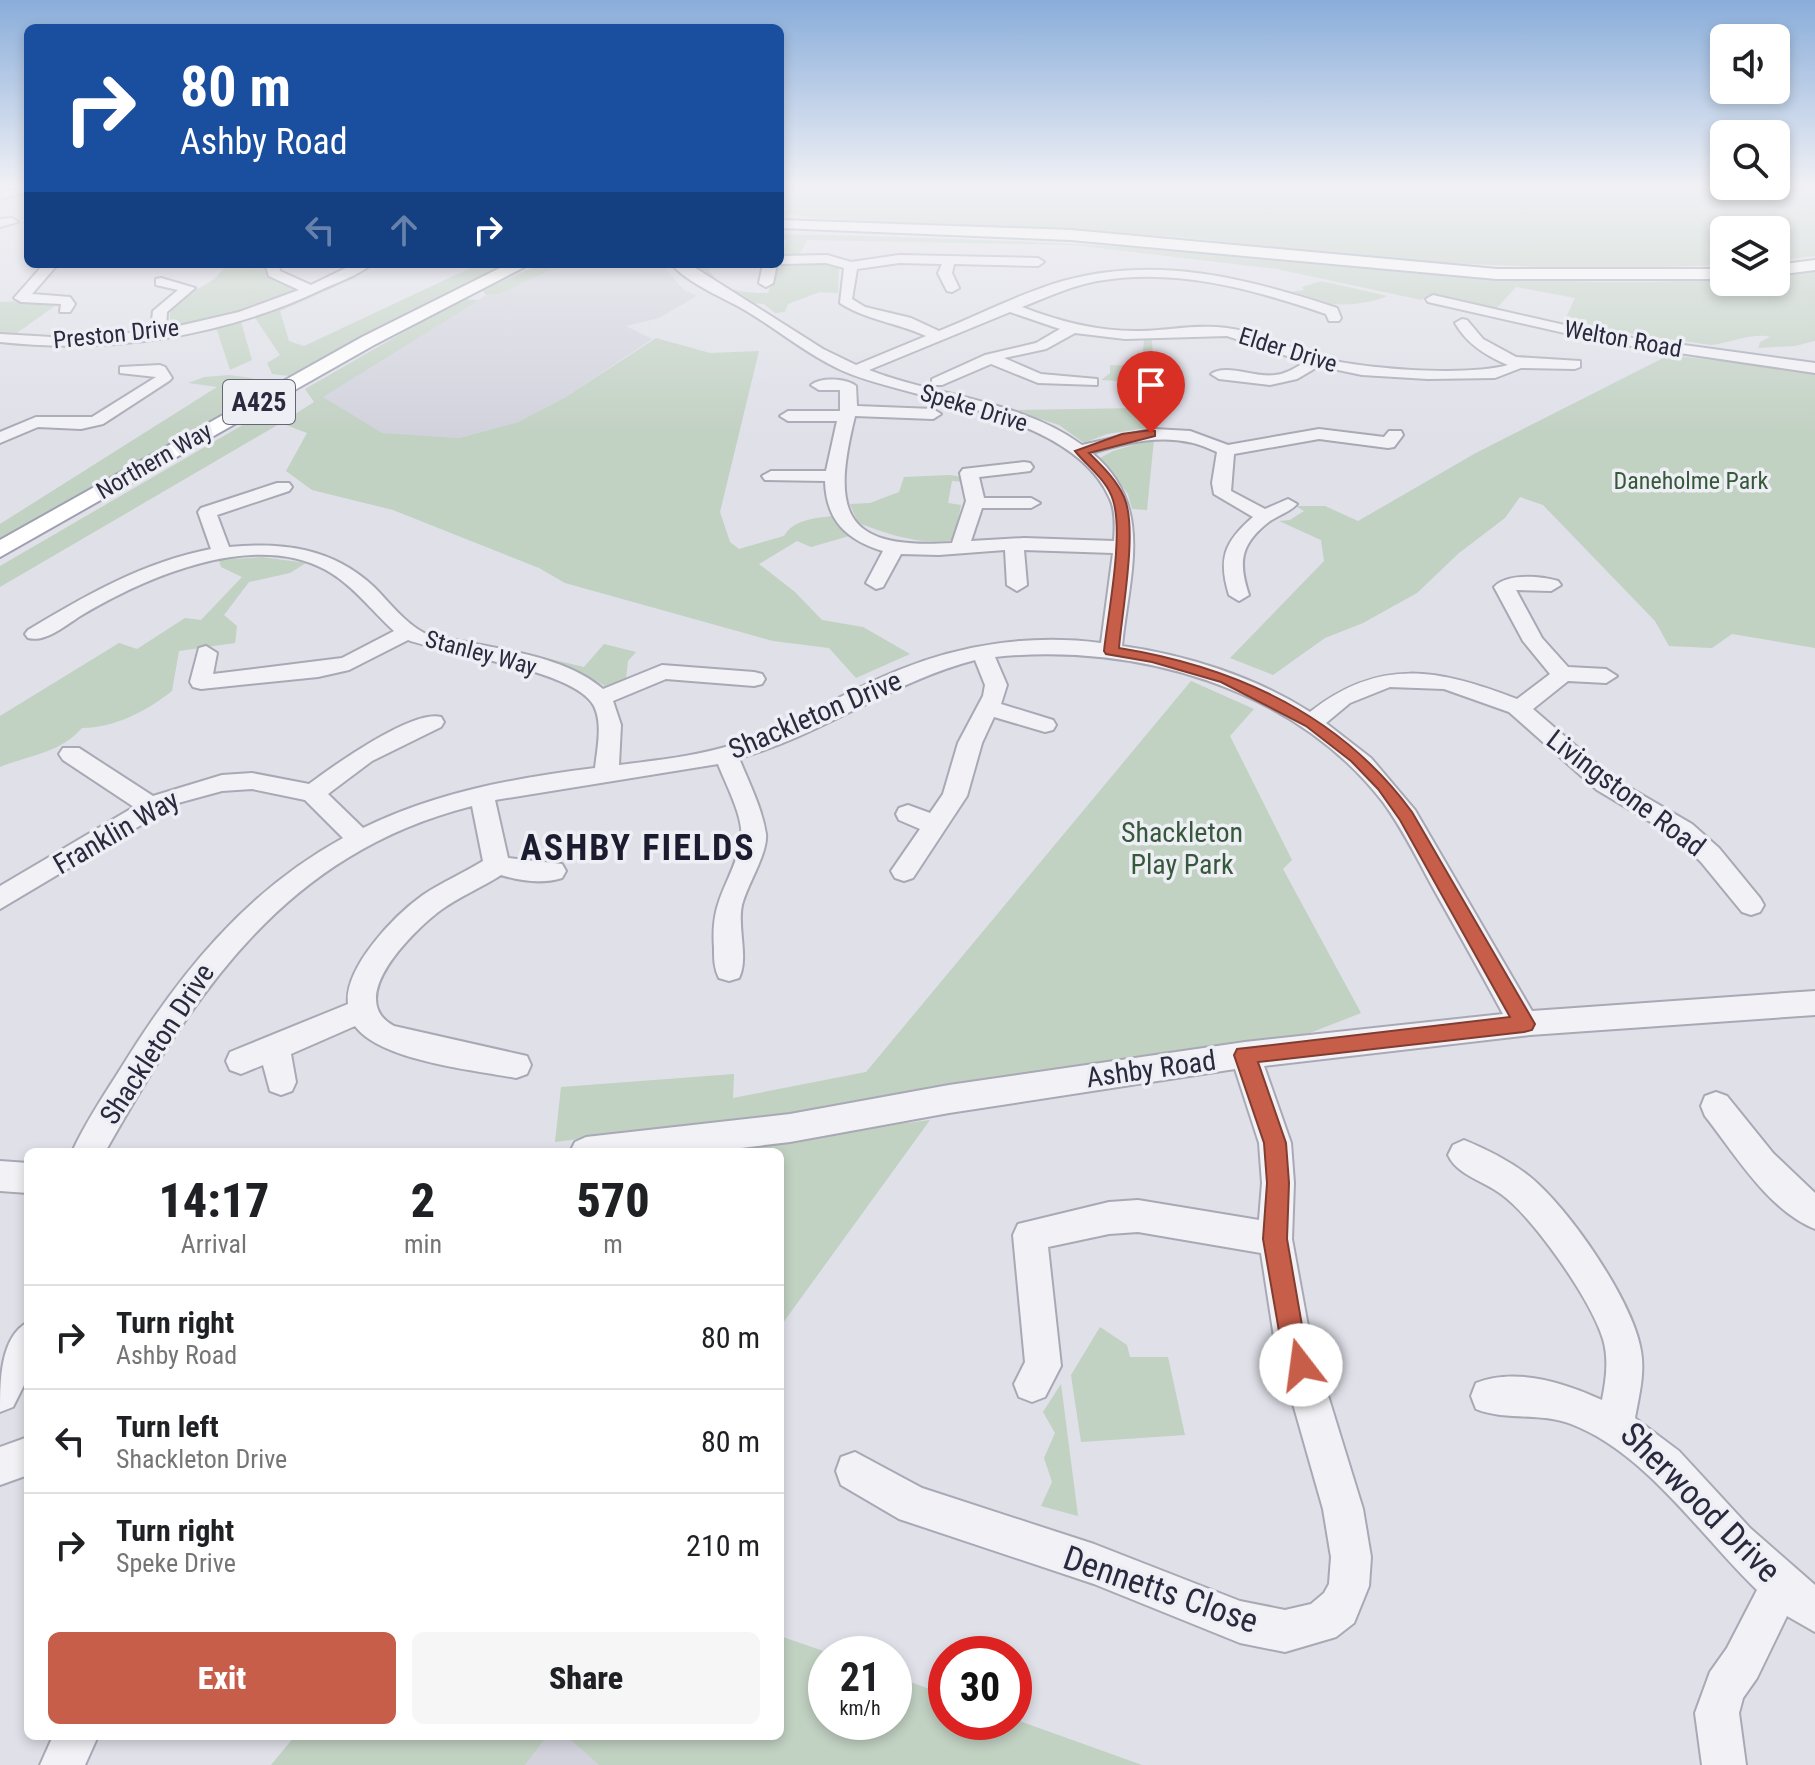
<!DOCTYPE html>
<html lang="en">
<head>
<meta charset="utf-8">
<style>
	:root { --surface:#fff; --page:#f6f6f6; --text:#202124; --muted:#757577; --line:#e0e0e0; --accent:#c75e4a }
	body { margin:0; font-family:"Roboto Condensed",sans-serif; background:var(--page); color:var(--text); height:100vh; display:flex; flex-direction:column; font-size:30px; white-space:nowrap }
	* { box-sizing:border-box; margin:0 }
	p { font-size:26px; color:var(--muted) }
	.icon { flex:none; width:44px; height:44px; fill:none; stroke:currentColor; stroke-width:2; stroke-linecap:round; stroke-linejoin:round }
	.map { position:relative; flex:1; overflow:hidden }
	.side { position:absolute; left:24px; top:1148px; width:760px; height:592px; display:flex; flex-direction:column; background:var(--surface); border-radius:12px; box-shadow:0 4px 12px #0003 }
	.side>* { flex:none }
	.top-card { position:absolute; left:24px; top:24px; width:760px; height:244px; border-radius:12px; box-shadow:0 4px 12px #0003; background:#1a4fa0; color:#fff; overflow:hidden }
	.fabs { position:absolute; left:1710px; top:24px; display:grid; gap:16px }
	.fabs a { display:grid; place-items:center; width:80px; height:80px; border-radius:12px; background:var(--surface); box-shadow:0 4px 12px #0003; font-size:40px }
	.speed { position:absolute; left:808px; top:1636px; display:flex; gap:16px; font-size:40px; font-weight:700; text-align:center }
	.speed>* { display:grid; place-content:center; width:104px; height:104px; border-radius:50%; background:var(--surface); box-shadow:0 4px 12px #0003; line-height:1 }
	.speed small { font-size:20px; font-weight:400 }
	.speed .limit { border:12px solid #d22; background:#fff; color:#111 }
	.pin { position:absolute; display:grid; place-items:center; width:68px; height:68px; color:#fff; margin:-82px -34px; border-radius:50% 50% 50% 0; rotate:-45deg; box-shadow:0 0 8px #0007 }
	.pin .icon { rotate:45deg }
	.me { position:absolute; width:88px; margin:-44px; rotate:345deg; stroke-linejoin:round; filter:drop-shadow(0 0 6px #0008) }
	.turn { display:flex; align-items:center; gap:28px; height:168px; padding:0 24px; font-size:36px }
	.turn .icon { width:104px; height:104px; stroke-width:2.5 }
	.turn b { display:block; font-size:56px; line-height:68px }
	.lanes { display:flex; align-items:center; height:76px; padding:0 24px; background:#0003; justify-content:center; gap:40px; direction:ltr }
	.lanes .off { opacity:.35 }
	.eta { display:flex; justify-content:space-evenly; align-items:center; height:136px; text-align:center }
	.eta b { font-size:48px; font-weight:800; line-height:56px }
	.action { display:flex; gap:16px; margin-top:auto; padding:16px 24px }
	.action a { flex:1; height:92px; border-radius:12px; background:var(--accent); color:#fff; font-size:32px; font-weight:800; line-height:92px; text-align:center }
	.action a+a { background:var(--page); color:var(--text) }
	ul { padding:0; list-style:none }
	li { display:flex; align-items:center; gap:24px; height:104px; padding:0 24px; border-top:2px solid var(--line) }
	li div { flex:1 }
	li b { display:block; font-size:30px }
	li em { font-style:normal }
	.map>svg:first-child { display:block }
	.built { fill:#d1d2dc }
	.green { fill:#c1d1c2 }
	.lines { fill:none; stroke-linecap:round; stroke-linejoin:round }
	.minor-casing { stroke:#a8a9b5; stroke-width:4 }
	.major-casing { stroke:#9fa1b3; stroke-width:4 }
	.minor { fill:#f2f2f6; fill-rule:evenodd }
	.major { fill:#fff; fill-rule:evenodd }
	.route { fill:#c75e4a; stroke:#813d30; stroke-width:2 }
	.labels { text-anchor:middle; dominant-baseline:central; stroke-width:7; stroke-linejoin:round; paint-order:stroke }
	.far-street-label { font-size:24px; fill:#292a3e; stroke:#eeeff5 }
	.far-park-label { font-size:24px; fill:#37593b; stroke:#eeeff5 }
	.shield { fill:#eeeff5; stroke:#646575; stroke-width:2 }
	.shield-label { font-size:26px; font-weight:bold; fill:#292a3e }
	.street-label { font-size:28px; fill:#292a3e; stroke:#eeeff5 }
	.park-label { font-size:28px; fill:#37593b; stroke:#eeeff5 }
	.near-street-label { font-size:34px; fill:#292a3e; stroke:#eeeff5 }
	.district-label { font-size:36px; font-weight:bold; letter-spacing:2px; fill:#1b1c2f; stroke:#eeeff5 }
</style>
</head>
<body>
<div class="map">
<svg width="1815" height="1765" viewBox="0 0 1815 1765">
	<rect width="100%" height="100%" fill="#dfe0e8"/>
	<g class="built">
		<path d="M564,264h97l23,26 13,6 -38,22 -33,8 26,13 -88,59 -46,24 -59,16 -77,-4 -60,-37 164,-102 13,-1z"/>
		<path d="M547,1736h19l33,29h-74z"/>
	</g>
	<g class="green">
		<path d="M780,187h1035v69l-39,5v-31h-52v35l-128,4 -181,-7 -248,-26 -352,-18 -25,-4 -10,4z"/>
		<path d="M780,234c162,3 322,10 484,22 153,12 306,36 460,22v4h52v-8l39,-4v71l-20,5 -37,2 2,-6 10,-5c-16,-5 -41,6 -59,8l-148,-21 12,-26 -59,-11 -21,23 -61,-14 -13,4 -144,-31 -204,-24 -266,-5 -9,17 -16,1 5,-18 -7,-1z"/>
		<path d="M814,262l25,6 -1,25 -18,-1 -32,12 -3,8 -10,1 -11,-9 -15,-1 -57,-35 1,-4h20l-4,6c13,22 36,23 59,23l10,-29z"/>
		<path d="M227,264h35l13,15 19,11c-16,23 -93,32 -122,38 -9,-32 15,-31 36,-45 8,-4 14,-13 19,-19z"/>
		<path d="M479,264h31l-221,112 -17,-2 -5,-11 13,-8 -27,-40 97,-40 7,2 -77,34 9,30 15,5z"/>
		<path d="M541,264h23l-65,30 -13,1 -4,-5z"/>
		<path d="M1321,281l67,15c-31,12 -69,12 -98,-4l14,-2 -2,-3z"/>
		<path d="M461,299l18,1 -156,97 59,36 77,5 59,-16 46,-24 92,-60 54,15 49,-2 -39,161 10,30 9,7 45,-13c10,-17 32,-18 50,-20l15,20 -38,11 -14,-6 -38,23 36,28 27,28 41,7 47,27 -54,24 -27,-30 -56,-7 -208,-58 -26,-15 -146,-58 -81,-20 -26,-19 21,-38 -26,-10 -281,164v-21l260,-151 21,8 33,-21 -9,-13z"/>
		<path d="M39,300l20,3 -45,32 -14,-2v-31z"/>
		<path d="M240,318l12,42 -22,10 -13,-40 -23,-1z"/>
		<path d="M1144,340h8l1,17 -4,1 9,50h-18l6,20 -39,6 -23,9 -25,-18 -47,-15 127,-2 -6,-26 -32,-2 9,-7v-8l21,1 11,-7z"/>
		<path d="M1669,355l146,17v276l-83,-14 -20,14 -43,-2 -14,-25 -112,-116 -23,-8 -15,21 -46,35 -42,40 -54,30 -38,15 -52,37 -43,-17 94,-97 -3,-21 -42,-19 11,-1 14,-9 -8,-5h29l33,15 116,-67z"/>
		<path d="M229,375l23,3 12,9 -12,11 -252,144v-18l217,-137 -29,-4 16,-6z"/>
		<path d="M1154,439l-7,71 -15,-1 -4,-15 -28,-36 13,-7z"/>
		<path d="M950,475l12,2 3,5 -13,-1 -4,22 13,2 -7,35c-33,6 -66,-6 -96,-17l-8,-19 20,-1 29,-11 5,-15z"/>
		<path d="M262,557l44,6 -16,10 -41,9 -25,33 13,11 -2,17 -56,8 -7,40c-25,20 -58,37 -90,37 -22,25 -52,27 -82,39v-51l119,-73 18,6 48,-31 16,2 41,-43 -21,-10 -2,-7z"/>
		<path d="M604,644l32,8 -8,9 -2,18 -21,7 -22,-13 -45,-11 4,-5 42,10z"/>
		<path d="M1191,681l63,28 -24,27 62,124 -9,9 78,144 -51,20 -473,74 -282,35 6,-55 173,-13 -1,24 133,-26z"/>
		<path d="M930,1120l-150,207v-175h-92z"/>
		<path d="M1100,1327l27,18 3,12h38l17,78 -104,7 -10,-67z"/>
		<path d="M1061,1384l17,132 -37,-10 11,-24 -8,-24 11,-25 -12,-21z"/>
		<path d="M780,1636l52,18h-6v68h68v-46l52,19v27h68v-3l128,46h-543l-33,-29h214z"/>
		<path d="M295,1736h252l-22,29h-254z"/>
	</g>
	<g class="lines">
		<g class="minor-casing">
			<g id="minor">
				<path d="M28,187v5l-28,7v-6z"/>
				<path d="M0,219l12,-1 6,4 -18,5z"/>
				<path d="M827,255l24,7 48,-7 139,3 6,4 -6,4 -84,-2 -2,9 7,15 -7,4 -5,-1 -9,-18 4,-9 -43,-1 -42,6 -5,30 13,8 46,11 28,13c40,-16 82,-38 124,-50 93,-26 184,-3 274,27l4,10 -2,3h-10l-3,-7c-73,-25 -151,-47 -229,-33 -26,5 -50,16 -75,26 39,15 78,25 119,24 29,-1 57,-7 86,-3 31,4 58,18 87,28 43,13 151,21 194,9 -22,-9 -41,-21 -53,-42l7,-4 5,1 16,19 33,18 64,4v6l-5,2 -54,-1 -26,10 -67,1 -66,-4 -43,-9 -22,13 -27,6 -51,-6 -8,-5c14,-11 45,4 64,1 11,-1 20,-7 30,-13l-78,-26 -102,3 -50,-6 -29,16 -42,9 37,16 56,5v6l-59,-2 -47,-19 -49,21h-10v-6l53,-24 51,-12 24,-14 -50,-17 -141,58c69,27 152,30 213,75l72,-16 36,2 38,14 91,-16 65,8 5,-6h12l2,4 -9,12 -6,1 -69,-9 -85,15 -3,37 34,18 23,-10 9,5c-7,8 -18,11 -27,17 -30,23 -32,41 -21,74l-10,6 -10,-6c-11,-36 -5,-53 24,-78l-39,-23 -2,-11 5,-31c-42,-21 -82,-12 -125,1 63,52 37,122 30,193 65,9 133,31 188,66 70,-55 128,-43 207,-13l33,-25 -27,-33 -29,-54c13,-14 46,-11 64,-6l3,4 -10,6 -35,-1 26,48 26,29 38,2 11,7 -11,7 -38,-2 -35,28 80,69 79,46 27,24 41,50 4,7 -4,7 -9,3 -9,-3 -41,-50 -27,-26 -77,-46 -88,-78 -65,-23 -54,-2 -40,16 -24,20 45,35 44,52 117,201 283,-20v24l-285,20 -266,31 27,77 3,40 -2,56 18,98 53,172 8,48 -2,29 -15,37 -18,14 -51,15 -45,-9 -146,-59 -195,-65 -58,-34 -5,-14 5,-14 14,-5 67,36 172,56 146,57 45,9 26,-6 13,-11 5,-9 2,-27 -8,-48 -49,-172 -13,-84 -123,-21 -29,2 -61,13 13,119 -16,31 -13,5 -13,-5 -5,-13 11,-22 -12,-127 5,-11 91,-22 29,-2 121,20 3,-37 -3,-40 -24,-74 -286,44 -159,29 -83,10h-137l5,-10 11,-5 204,-23 159,-29 296,-43 258,-28c-23,-43 -47,-85 -71,-128 -15,-28 -30,-58 -49,-84 -89,-115 -248,-160 -388,-145l12,28 -6,19 52,16 3,5 -3,5 -8,2 -51,-15 -12,26 -15,53 -54,82 -9,3 -9,-3 -4,-7 29,-42 -21,-9 -3,-6 3,-6 9,-3 22,8 13,-19 15,-51 25,-47 2,-11 -10,-25c-84,22 -153,75 -236,98 10,25 23,50 27,76 2,19 -19,51 -24,71 -5,23 7,53 -3,73l-10,3 -10,-3c-5,-10 -5,-19 -5,-30 -4,-51 18,-64 27,-107 4,-22 -15,-56 -23,-77l-223,36 13,58 54,6 4,7 -4,7c-19,6 -42,3 -61,-3 -20,13 -41,21 -60,35 -27,20 -98,89 -47,116l133,30 4,9 -4,9 -11,4c-42,-8 -135,-17 -161,-52l-64,28 5,28 -4,9 -11,4 -11,-4 -7,-26 -22,9 -11,-4 -4,-9 4,-9 118,-48c-4,-37 47,-89 75,-109 19,-13 41,-22 60,-34l-11,-55c-189,48 -277,187 -367,346h-33c13,-29 32,-57 49,-84 58,-94 124,-176 222,-230l-38,-38 -53,-11 -30,2 -44,12 -178,106v-23l134,-79 -71,-47 -4,-6 4,-6h16l74,48 69,-21 30,-2 57,11c24,-18 104,-75 132,-67l3,5 -3,5 -69,34 -44,33 35,34c74,-36 151,-50 232,-60 2,-19 8,-44 -1,-62 -20,-37 -146,-51 -186,-66l-59,30 -31,7 -117,12 -8,-2 -3,-5 9,-34 7,-2 11,7 -4,21 129,-16 52,-27c-23,-21 -41,-46 -68,-61 -73,-40 -180,7 -244,45 -15,9 -36,28 -54,23l-3,-4 3,-4c58,-35 116,-68 183,-81l-13,-37 3,-4 76,-25h12l3,4 -3,4 -72,24 12,32c54,-5 104,1 145,40 16,16 30,35 50,46 55,15 135,18 179,56l59,-24 92,7 8,2 3,5 -3,5 -8,2 -88,-7 -53,22 8,24 -2,40c40,-5 81,-9 119,-22 56,-19 106,-51 161,-73 63,-26 134,-36 202,-27l12,-90 -89,-3 3,35 -10,6 -10,-6 -2,-35 -66,5 -38,-1 -18,33 -7,2 -10,-6 17,-32c-36,-11 -57,-30 -58,-70l-60,-1 -3,-4 9,-5h55l11,-50h-49l-8,-5 8,-5h52v-21h-21l-8,-5c10,-8 35,-7 45,1l1,20 76,3 8,5 -8,5 -78,-3c-24,97 -12,134 97,127l14,-42 -6,-28 3,-4 61,-7 6,1 3,4 -3,4 -51,6 5,21h47l9,5 -9,5h-49l-11,33 53,-3 90,3c1,-13 2,-30 -4,-42 -35,-83 -182,-96 -257,-124 -38,-14 -70,-42 -105,-63 -23,-14 -53,-25 -73,-44v-4h14l134,85 33,16 70,-29c-28,-13 -60,-16 -86,-33l4,-35 -18,-5 -46,1v-8z"/>
				<path d="M44,264h14l-26,30 38,3 5,7 -5,8h-10l1,-8 -40,-2 -7,-4z"/>
				<path d="M265,264h14l1,7 31,14 43,-21h18c-13,11 -34,18 -49,25 -100,48 -213,65 -323,53v-8l69,4 82,-7 2,-20 25,-21 -22,-5v-6l5,-1 34,10 -28,24 -1,17 73,-17 60,-22 -30,-14z"/>
				<path d="M763,264h14l-4,19 -7,4 -7,-4z"/>
				<path d="M1433,295l171,39 211,29v10l-211,-31 -176,-40 -2,-3z"/>
				<path d="M160,365l5,2 7,11 -3,3 -66,43 -22,5 -43,-2 -38,16v-11l36,-15h56l64,-40 -36,-4v-6z"/>
				<path d="M1716,1092l11,4 46,57 42,40v36c-47,-19 -80,-75 -110,-113l-4,-10 4,-10z"/>
				<path d="M1464,1140c22,9 46,21 65,36 39,31 104,125 112,175 4,22 -2,45 -6,67l44,33 71,77 65,57v47l-28,-16 -30,62 -14,20 -4,15 7,52h-44l-7,-52 15,-41 17,-24 30,-58c-56,-54 -112,-138 -186,-166 -31,-12 -66,-3 -95,-15l-5,-13 5,-13c40,-16 89,0 126,17 4,-20 7,-41 1,-61 -12,-39 -69,-121 -102,-145 -17,-13 -44,-19 -53,-39l5,-10z"/>
				<path d="M0,1161l28,2v30l-28,-2z"/>
				<path d="M28,1322v55l-15,30 -13,5c0,-31 0,-75 28,-90z"/>
				<path d="M28,1437v38l-28,10v-38z"/>
				<path d="M53,1736h45l-13,29h-45z"/>
			</g>
		</g>
		<g class="major-casing">
			<g id="major">
				<path d="M780,220l291,10 426,39h227v10h-227l-426,-39 -291,-12z"/>
				<path d="M1815,260v10l-39,5v-10z"/>
				<path d="M508,264h22l-156,81 -374,212v-17l362,-203z"/>
			</g>
		</g>
		<use href="#minor" class="minor"/>
		<use href="#major" class="major"/>
	</g>
	<linearGradient id="sky" x2="0" y2="1"><stop stop-color="#89adda"/><stop offset="0.43" stop-color="#f1f1f5"/><stop offset="1" stop-color="#f1f1f5" stop-opacity="0"/></linearGradient>
	<rect width="1815" height="434" fill="url(#sky)"/>
	<path class="route" d="M1151,430l4,1v5l-66,17c13,13 27,26 35,44 14,31 -2,114 -5,151 117,19 222,67 293,164l123,212 -3,6 -8,2 -266,30 28,81 3,40 -2,56 17,98 9,28 -3,9 -9,4 -9,-4 -12,-37 -17,-98 4,-56 -3,-40 -30,-88 3,-6 273,-32 -110,-197 -22,-31 -27,-28 -45,-35 -85,-44 -69,-20 -46,-8 -2,-3c4,-37 20,-117 9,-151 -6,-20 -25,-33 -38,-49l47,-17z"/>
	<g class="labels">
		<g class="far-street-label">
			<text transform="translate(116 334) rotate(-6)">Preston Drive</text>
			<text transform="translate(1623 339) rotate(10)">Welton Road</text>
			<text transform="translate(1288 350) rotate(17)">Elder Drive</text>
			<text transform="translate(974 408) rotate(17)">Speke Drive</text>
			<text transform="translate(154 461) rotate(-30)">Northern Way</text>
			<text transform="translate(481 653) rotate(15)">Stanley Way</text>
		</g>
		<g class="far-park-label">
			<text x="1691" y="481">Daneholme Park</text>
		</g>
		<rect class="shield" x="223" y="380" width="72" height="44" rx="6"/>
		<g class="shield-label">
			<text x="259" y="402">A425</text>
		</g>
		<g class="street-label">
			<text transform="translate(815 715) rotate(-23)">Shackleton Drive</text>
			<text transform="translate(1626 793) rotate(37)">Livingstone Road</text>
			<text transform="translate(116 832) rotate(-30)">Franklin Way</text>
			<text transform="translate(157 1044) rotate(-57)">Shackleton Drive</text>
			<text transform="translate(1151 1069) rotate(-8)">Ashby Road</text>
		</g>
		<g class="park-label">
			<text x="1182" y="832">Shackleton<tspan x="1182" dy="32">Play Park</tspan></text>
		</g>
		<g class="near-street-label">
			<text transform="translate(1701 1502) rotate(45)">Sherwood Drive</text>
			<text transform="translate(1161 1589) rotate(19)">Dennetts Close</text>
		</g>
		<g class="district-label">
			<text x="638" y="848">ASHBY FIELDS</text>
		</g>
	</g>
</svg>
<div class="fabs">
<a><svg class="icon" aria-label="sound" viewBox="0 0 24 24"><path d="M4 9h4l5-4v14l-5-4H4zM17 9q2 3 0 6"/></svg></a>
<a><svg class="icon" aria-label="search" viewBox="0 0 24 24"><circle cx="10" cy="10" r="6"/><path d="M15 15l6 6"/></svg></a>
<a><svg class="icon" aria-label="layers" viewBox="0 0 24 24"><path d="M12 4l9 5-9 5-9-5zM3 14l9 5 9-5"/></svg></a>
</div>
<div class="speed"><div>21<small>km/h</small></div><div class="limit">30</div></div>
<div class="pin" style="left:1151px;top:433px;background:#d93025"><svg class="icon" aria-label="arrive" viewBox="0 0 24 24"><path d="M6 21V4h12l-3 4 3 4H6"/></svg></div>
<svg class="me" style="left:1301px;top:1365px" viewBox="-20 -20 40 40"><circle r="19" fill="#fff"/><path d="M0-13L10 11 0 6-10 11z" fill="#c75e4a"/></svg>
<div class="top-card">
<div class="turn"><svg class="icon" aria-label="right" viewBox="0 0 24 24"><path d="M7 20v-9h11M14 6l5 5-5 5"/></svg><div><b>80 m</b>Ashby Road</div></div>
<div class="lanes"><svg class="icon off" aria-label="left" viewBox="0 0 24 24"><path d="M17 20v-9H6M10 6l-5 5 5 5"/></svg><svg class="icon off" aria-label="ahead" viewBox="0 0 24 24"><path d="M12 20V5M6 11l6-6 6 6"/></svg><svg class="icon" aria-label="right" viewBox="0 0 24 24"><path d="M7 20v-9h11M14 6l5 5-5 5"/></svg></div>
</div>
<section class="side">
<div class="eta">
<div><b>14:17</b><p>Arrival</p></div>
<div><b>2</b><p>min</p></div>
<div><b>570</b><p>m</p></div>
</div>
<ul>
<li><svg class="icon" aria-label="right" viewBox="0 0 24 24"><path d="M7 20v-9h11M14 6l5 5-5 5"/></svg><div><b>Turn right</b><p>Ashby Road</p></div><em>80 m</em></li>
<li><svg class="icon" aria-label="left" viewBox="0 0 24 24"><path d="M17 20v-9H6M10 6l-5 5 5 5"/></svg><div><b>Turn left</b><p>Shackleton Drive</p></div><em>80 m</em></li>
<li><svg class="icon" aria-label="right" viewBox="0 0 24 24"><path d="M7 20v-9h11M14 6l5 5-5 5"/></svg><div><b>Turn right</b><p>Speke Drive</p></div><em>210 m</em></li>
</ul>
<div class="action"><a>Exit</a><a>Share</a></div>
</section>
</div>
</body>
</html>
